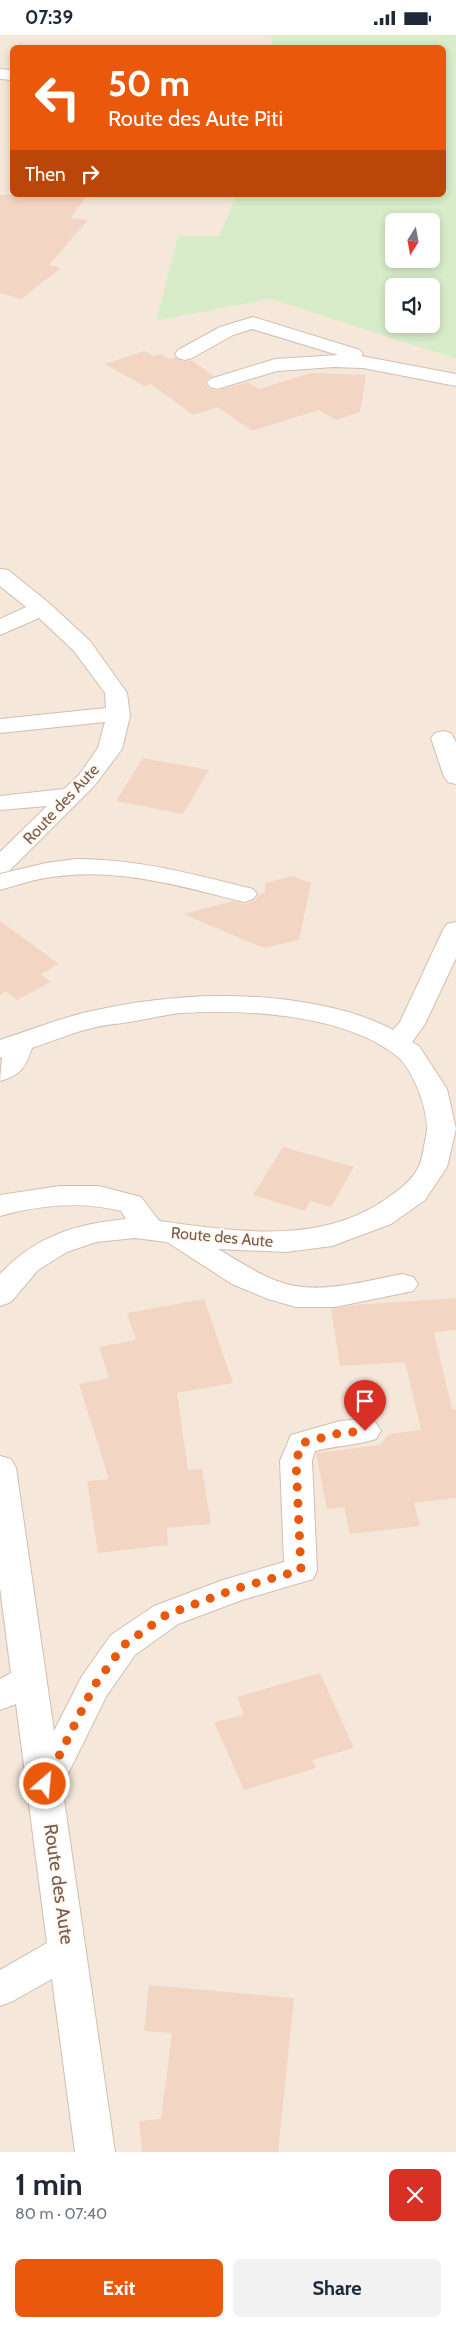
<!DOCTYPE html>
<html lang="en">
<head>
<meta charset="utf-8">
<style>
	:root { --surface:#fff; --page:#f2f2f3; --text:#1f2937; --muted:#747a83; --accent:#ea580c }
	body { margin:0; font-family:Cabin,sans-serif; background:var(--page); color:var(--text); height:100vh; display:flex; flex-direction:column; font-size:19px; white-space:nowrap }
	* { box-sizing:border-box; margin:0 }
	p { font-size:16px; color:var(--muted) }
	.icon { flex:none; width:28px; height:28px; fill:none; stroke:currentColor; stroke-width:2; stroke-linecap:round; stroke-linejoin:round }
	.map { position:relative; height:2117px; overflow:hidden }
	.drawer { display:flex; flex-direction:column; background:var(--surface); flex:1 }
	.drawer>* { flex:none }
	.banner { position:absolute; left:10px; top:10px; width:436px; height:152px; border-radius:8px; box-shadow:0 2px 8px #0003; background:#ea580c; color:#fff; overflow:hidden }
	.needle { width:32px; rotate:191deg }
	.buttons { position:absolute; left:385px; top:178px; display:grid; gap:10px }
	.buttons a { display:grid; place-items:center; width:55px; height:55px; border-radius:8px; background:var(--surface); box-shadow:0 2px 8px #0003; font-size:25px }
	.pin { position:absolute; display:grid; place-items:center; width:42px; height:42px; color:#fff; margin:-51px -21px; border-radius:50% 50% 50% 0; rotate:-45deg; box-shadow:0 0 5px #0007 }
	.pin .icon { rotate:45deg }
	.me { position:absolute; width:55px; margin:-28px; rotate:27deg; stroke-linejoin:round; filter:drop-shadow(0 0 4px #0008) }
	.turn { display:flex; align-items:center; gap:18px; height:105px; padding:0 15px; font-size:22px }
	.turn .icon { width:65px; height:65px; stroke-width:2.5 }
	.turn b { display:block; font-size:35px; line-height:42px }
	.then { display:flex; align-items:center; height:48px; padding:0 15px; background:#0003; gap:10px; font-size:19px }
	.round { display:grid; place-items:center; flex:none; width:52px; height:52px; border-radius:8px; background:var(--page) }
	.headline { display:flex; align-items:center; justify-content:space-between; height:85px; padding:0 15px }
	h1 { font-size:30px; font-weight:800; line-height:38px }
	.button { display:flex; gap:10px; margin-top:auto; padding:10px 15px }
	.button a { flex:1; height:58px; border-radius:8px; background:var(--accent); color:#fff; font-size:20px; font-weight:800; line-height:58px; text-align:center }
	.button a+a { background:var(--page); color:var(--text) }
	.status { display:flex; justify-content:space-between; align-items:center; height:35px; padding:0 25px; background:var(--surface); direction:ltr }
	.status svg { height:14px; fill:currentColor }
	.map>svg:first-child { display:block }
	.residential { fill:#f5e8da }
	.green { fill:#d8ecc9; fill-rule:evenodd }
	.building { fill:#f3d5c3 }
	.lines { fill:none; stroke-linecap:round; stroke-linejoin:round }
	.minor-casing { stroke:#d1beb0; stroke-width:2 }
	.minor { fill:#fff; fill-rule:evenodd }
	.route { stroke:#ea580c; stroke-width:9; stroke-dasharray:0 16.2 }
	.labels { text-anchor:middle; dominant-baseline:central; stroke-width:4.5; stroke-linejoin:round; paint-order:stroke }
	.street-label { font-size:16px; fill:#7a5c4d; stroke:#fffaf3 }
	.near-street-label { font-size:19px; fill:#7a5c4d; stroke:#fffaf3 }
</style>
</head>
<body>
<div class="status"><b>07:39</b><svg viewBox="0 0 49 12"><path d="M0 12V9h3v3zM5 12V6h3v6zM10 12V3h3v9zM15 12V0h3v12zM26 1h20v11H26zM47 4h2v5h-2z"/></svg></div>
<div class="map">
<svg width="456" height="2117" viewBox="0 0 456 2117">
	<rect width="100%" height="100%" fill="#fdf6ec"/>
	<path class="residential" d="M0,0h271l1,12h-260v148h224l-17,41 -63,85 114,-22 186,60v1793h-456z"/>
	<path class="green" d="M271,0h185v324l-186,-60 -114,22 22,-85h41l17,-41h208v-148h-172zM394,186h37v38h-37zM394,251h37v38h-37z"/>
	<g class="building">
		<path d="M0,160h87l-16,23 17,2 -39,45 12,3 -40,31 -21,-6z"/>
		<path d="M144,316l11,5 6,-2 8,5 6,-2 9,5 7,-2 23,16 -6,2 -3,5 3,5 8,3 32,-9 11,7 52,-16 55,2 -6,37 -24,8 -17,-10 -67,21 -34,-24 -25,8 -42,-31 -7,2 -39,-22z"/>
		<path d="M143,723l66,12 -26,44 -67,-13z"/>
		<path d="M293,841l18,7 -12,57 -35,8 -81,-34 50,-13 11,3 10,-3 5,-6 6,-2v-10z"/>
		<path d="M0,886l59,43 -19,10 11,8 -34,18 -11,-9 -6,4z"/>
		<path d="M283,1112l71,20 -23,40 -21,-6 -5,10 -52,-16z"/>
		<path d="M456,1263v32l-22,2 18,77h4v89l-42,5 6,23 -70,8 -6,-27 -17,2 -11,-56 64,-8 9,-11 32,-4 -16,-68 -65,4 -9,-57 23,-4z"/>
		<path d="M204,1264l29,84 -56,10 11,77 14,-1 9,55 -44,4 1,17 -70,8 -11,-72 22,-2 -30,-95 30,-6 -10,-31 37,-7 -9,-27z"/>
		<path d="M320,1638l34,75 -42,12 4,8 -72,22 -30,-68 30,-7 -7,-18z"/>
		<path d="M149,1950l145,13 -16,154h-136l-3,-31 22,-2 11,-86 -28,-2z"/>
	</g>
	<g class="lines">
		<g class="minor-casing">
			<g id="minor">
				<path d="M0,34l12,1v10l-12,-1z"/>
				<path d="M253,282l107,33 3,4 -2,2 95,18v12l-93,-18 -29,-1 -57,4 -60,18 -7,-2 -3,-4 3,-4 65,-20 63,-4 -86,-26 -19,6 -41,23 -7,2 -7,-2 -3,-4 3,-4 42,-23z"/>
				<path d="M0,534l8,1 41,33 41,38 37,52 3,23 -8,33 -27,36 -86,86 -9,2v-21l47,-46 -47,4v-14l64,-7 15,-14 19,-27 7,-26 -105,11v-14l106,-11 -1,-15 -31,-42 -35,-33 -39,17v-16l26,-12 -26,-21z"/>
				<path d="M443,696l8,2 5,9v42l-8,-2 -4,-5 -13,-39 4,-5z"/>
				<path d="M76,824c61,0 118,15 177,30l4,5 -4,5 -9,3c-63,-16 -127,-35 -192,-25 -18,2 -35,8 -52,13v-16l46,-11z"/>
				<path d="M456,887v36l-31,66 -13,18 7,4 28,43 9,40 -9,38 -22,33 -34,24 -59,22 -46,6 -68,-3c24,14 50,32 77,37 36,6 73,-6 108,-12l10,3 5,7 -5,7 -78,16h-39l-28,-8 -36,-15 -65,-42 -32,-4 -39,4 -29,10 -29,18 -27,32 -11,4v-32c36,-38 75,-50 126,-55l-5,-8c-39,-10 -82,-6 -121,5v-21l60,-9h39l42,11 18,24c76,10 160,25 227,-22 13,-9 26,-18 33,-33 4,-9 5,-21 7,-30 5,-20 -12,-65 -28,-79 -53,-43 -152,-48 -218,-44 -16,2 -33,6 -50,9 -14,2 -29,3 -42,7 -19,5 -38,13 -56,19 -7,20 -11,27 -32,33l2,-24 -2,1v-18c28,-9 55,-20 83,-27 76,-18 154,-23 231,-9 26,5 56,13 79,26l7,-8 43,-92 4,-6z"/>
				<path d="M365,1384l11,4 5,8 -5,8c-19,6 -41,7 -61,12l-3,10 5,109 -4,9 -71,21 -64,24 -43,31 -28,40 -45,91 53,366h-40l-23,-173 -39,22 -13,5v-36l47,-27 -31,-239 -16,6v-31l11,-6 -11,-86v-131l11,3 5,9 38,263 28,-55 29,-41 43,-29 69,-26 61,-18 -4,-101 11,-26 49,-14z"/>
			</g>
		</g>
		<use href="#minor" class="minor"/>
	</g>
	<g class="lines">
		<path class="route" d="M45,1749l49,-98 30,-41 42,-30 69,-26 66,-19 -5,-109 6,-18 38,-10 25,-2"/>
	</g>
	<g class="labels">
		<g class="street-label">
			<text transform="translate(61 769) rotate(-47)">Route des Aute</text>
			<text transform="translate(222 1202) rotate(5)">Route des Aute</text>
		</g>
		<g class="near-street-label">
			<text transform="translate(59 1849) rotate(82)">Route des Aute</text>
		</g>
	</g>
</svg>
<div class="buttons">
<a><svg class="needle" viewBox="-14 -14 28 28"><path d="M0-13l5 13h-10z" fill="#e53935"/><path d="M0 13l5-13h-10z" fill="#747a83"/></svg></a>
<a><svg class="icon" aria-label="sound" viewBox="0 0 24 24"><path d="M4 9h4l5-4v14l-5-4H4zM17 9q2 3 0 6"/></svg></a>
</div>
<div class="pin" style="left:365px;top:1396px;background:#d93025"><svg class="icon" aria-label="arrive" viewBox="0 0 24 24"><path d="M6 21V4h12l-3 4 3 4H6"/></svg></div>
<svg class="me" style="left:45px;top:1749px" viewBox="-20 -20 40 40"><circle r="17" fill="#ea580c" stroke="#fff" stroke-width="3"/><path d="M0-11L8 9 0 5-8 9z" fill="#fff"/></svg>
<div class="banner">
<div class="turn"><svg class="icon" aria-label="left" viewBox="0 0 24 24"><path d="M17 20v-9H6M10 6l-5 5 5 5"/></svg><div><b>50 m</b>Route des Aute Piti</div></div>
<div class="then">Then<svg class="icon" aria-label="right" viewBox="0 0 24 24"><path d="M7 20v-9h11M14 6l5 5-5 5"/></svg></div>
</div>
</div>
<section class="drawer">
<div class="headline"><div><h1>1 min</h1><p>80 m · 07:40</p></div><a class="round" style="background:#d93025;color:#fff"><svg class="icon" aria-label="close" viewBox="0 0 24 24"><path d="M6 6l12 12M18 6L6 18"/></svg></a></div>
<div class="button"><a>Exit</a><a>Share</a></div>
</section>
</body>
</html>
